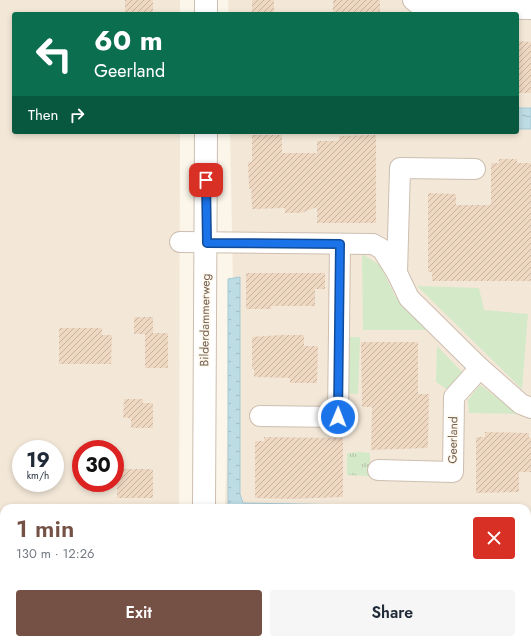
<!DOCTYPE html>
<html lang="en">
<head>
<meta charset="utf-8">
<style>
	:root { --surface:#fff; --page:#f6f6f7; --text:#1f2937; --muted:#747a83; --accent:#745045 }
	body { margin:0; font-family:Jost,sans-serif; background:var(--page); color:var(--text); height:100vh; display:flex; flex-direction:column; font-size:15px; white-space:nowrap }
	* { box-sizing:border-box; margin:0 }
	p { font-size:13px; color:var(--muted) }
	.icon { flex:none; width:22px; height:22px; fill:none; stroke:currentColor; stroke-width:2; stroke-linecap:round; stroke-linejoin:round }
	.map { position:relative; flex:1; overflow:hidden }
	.side { position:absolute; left:0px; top:504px; width:531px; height:140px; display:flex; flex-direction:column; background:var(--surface); border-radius:12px 12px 0 0; box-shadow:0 2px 6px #0003 }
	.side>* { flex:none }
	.hud { position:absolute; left:12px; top:12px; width:507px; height:122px; border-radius:4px; box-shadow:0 2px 6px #0003; background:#0b6e4f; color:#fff; overflow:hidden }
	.speed { position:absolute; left:12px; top:440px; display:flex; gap:8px; font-size:20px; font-weight:700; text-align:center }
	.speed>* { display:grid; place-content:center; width:52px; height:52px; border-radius:50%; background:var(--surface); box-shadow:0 2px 6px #0003; line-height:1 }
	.speed small { font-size:10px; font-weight:400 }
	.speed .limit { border:6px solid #d22; background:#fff; color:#111 }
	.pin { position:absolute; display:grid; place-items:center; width:34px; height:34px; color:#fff; margin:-17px; border-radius:8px; box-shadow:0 2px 6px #0006 }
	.me { position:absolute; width:44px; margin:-22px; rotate:1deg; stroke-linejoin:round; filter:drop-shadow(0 0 3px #0008) }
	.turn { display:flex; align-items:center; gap:14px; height:84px; padding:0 16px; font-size:18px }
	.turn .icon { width:52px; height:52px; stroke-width:2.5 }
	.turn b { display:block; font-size:28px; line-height:34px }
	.then { display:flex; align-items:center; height:38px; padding:0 16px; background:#0003; gap:8px; font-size:15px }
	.round { display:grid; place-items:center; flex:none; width:42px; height:42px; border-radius:4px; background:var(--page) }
	.head { display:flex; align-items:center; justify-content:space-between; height:68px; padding:0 16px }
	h1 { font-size:24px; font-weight:600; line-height:30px; color:var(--accent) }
	.cta { display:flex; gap:8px; margin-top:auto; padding:8px 16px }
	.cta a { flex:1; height:46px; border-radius:4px; background:var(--accent); color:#fff; font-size:16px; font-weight:600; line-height:46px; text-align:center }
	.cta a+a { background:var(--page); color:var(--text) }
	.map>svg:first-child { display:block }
	.residential { fill:#f3e8d8; fill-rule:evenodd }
	.grass { fill:#d3e9c8 }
	.park { fill:url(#park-tufts) }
	.water { fill:url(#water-ripples); stroke:#a5cad5 }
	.building { fill:url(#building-hatch) }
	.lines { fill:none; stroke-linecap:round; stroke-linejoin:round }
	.minor-casing { stroke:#cdbeb0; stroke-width:22 }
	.tertiary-casing { stroke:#cdbeb0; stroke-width:24 }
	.minor { stroke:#fff; stroke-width:20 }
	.tertiary { stroke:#fff; stroke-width:22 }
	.route-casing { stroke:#114b97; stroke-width:10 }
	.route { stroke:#1a73e8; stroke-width:7 }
	.labels { text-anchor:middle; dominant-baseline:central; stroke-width:3; stroke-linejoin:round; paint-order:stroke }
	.street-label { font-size:12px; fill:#745f4e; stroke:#fef9ef }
</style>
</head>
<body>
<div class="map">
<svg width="531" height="644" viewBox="0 0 531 644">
	<defs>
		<pattern id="park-tufts" width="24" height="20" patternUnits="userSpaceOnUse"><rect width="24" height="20" fill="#d3e9c8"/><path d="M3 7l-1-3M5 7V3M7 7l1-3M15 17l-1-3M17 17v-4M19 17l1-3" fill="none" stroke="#b0c0a5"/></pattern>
		<pattern id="water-ripples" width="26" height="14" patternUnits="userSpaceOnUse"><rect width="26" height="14" fill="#bedce4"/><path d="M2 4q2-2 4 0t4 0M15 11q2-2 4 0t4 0" fill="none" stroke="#9fb6bb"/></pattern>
		<pattern id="building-hatch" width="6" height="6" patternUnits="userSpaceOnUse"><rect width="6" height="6" fill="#efd8c2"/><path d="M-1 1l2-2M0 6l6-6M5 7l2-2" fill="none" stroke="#c6b2a0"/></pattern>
	</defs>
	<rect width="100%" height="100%" fill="#fbf6e9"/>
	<g class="residential">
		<path d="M0,0h180v14h-166v118h166l-1,376h-175v132h171v4h-175zM21,449h34v34h-34zM81,449h34v34h-34z"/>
		<path d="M228,0h303v644h-305v-4h301v-132h-302l8,-223 -3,-153h287v-118h-288z"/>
	</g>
	<g class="grass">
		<path d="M362,254l18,11 15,31 32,34h-64z"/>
		<path d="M417,286l62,2 5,22 44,4 -6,75z"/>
		<path d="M344,337h16l-2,57 -15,-1z"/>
		<path d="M437,346l27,28 -16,16 -12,-8z"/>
		<path d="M480,385l39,29 -50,-1 -1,-13z"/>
	</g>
	<g class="park">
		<path d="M360,452l10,1v23l-23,-1v-22z"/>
		<rect x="527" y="539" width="4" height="78"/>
	</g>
	<g class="water">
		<rect x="517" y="108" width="14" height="21"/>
		<path d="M240,277v217l3,9 270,5h-285v-229z"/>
		<rect x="34" y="640" width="133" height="4"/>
	</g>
	<g class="building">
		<rect x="125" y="0" width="28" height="14"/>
		<rect x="252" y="0" width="22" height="14"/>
		<rect x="333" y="0" width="47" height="14"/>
		<path d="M517,41l14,1v51h-14z"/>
		<path d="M252,135h30v18h35v-12h22v-5l37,-1v88h-59v-16l-16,6h-16v-5l-33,1 -1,-21 -2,1 -1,-27h4z"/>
		<path d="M499,159h18v4h14v118h-99v-9h-4v-79l28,1v11h35v-42h8z"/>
		<path d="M246,273h79v16h-10v17h-44v3h-25z"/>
		<path d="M134,317h19v16h15v35h-23v-34h-11z"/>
		<path d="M59,328h43v7h10l-1,29h-52z"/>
		<path d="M282,335h22v11h14l-1,37h-27v-5l-36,-1v-8h-2v-32z"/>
		<path d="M361,342h57v52h11l-1,54 -57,2 1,-43h-10z"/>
		<path d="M124,399h19v4h10v25h-22v-10h-8z"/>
		<path d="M485,432l44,1v5h2v34h-12v20l-43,1v-56h9z"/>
		<path d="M264,437l79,1v59l-53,2 -35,-1v-57h9z"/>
		<rect x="117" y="469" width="36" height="29"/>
	</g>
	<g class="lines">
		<g class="minor-casing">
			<g id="minor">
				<path d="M413,0l10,8 108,1"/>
				<path d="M180,242l193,2 9,5 15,24 12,25 71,70 41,36 10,4"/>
				<path d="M397,273l3,-105 75,1"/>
				<path d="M260,416l78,1 2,-173"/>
				<path d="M378,470l75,2 1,-75 26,-29"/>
				<path d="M0,615h4"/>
				<path d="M527,622h4"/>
				<path d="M13,644v-4"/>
				<path d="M349,644v-4"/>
			</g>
		</g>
		<g class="tertiary-casing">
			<g id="tertiary">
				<path d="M206,0v14"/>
				<path d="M204,508l2,-376"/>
				<path d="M204,640v4"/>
			</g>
		</g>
		<use href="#minor" class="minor"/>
		<use href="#tertiary" class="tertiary"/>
	</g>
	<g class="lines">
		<g class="route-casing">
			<path id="route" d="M206,180l1,63 133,1 -2,173"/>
		</g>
		<use href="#route" class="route"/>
	</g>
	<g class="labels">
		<g class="street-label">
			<text transform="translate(205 320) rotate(-89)">Bilderdammerweg</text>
			<text transform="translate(453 440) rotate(-89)">Geerland</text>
		</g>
	</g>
</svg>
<div class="speed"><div>19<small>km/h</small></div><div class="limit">30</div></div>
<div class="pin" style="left:206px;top:180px;background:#d93025"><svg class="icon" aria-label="arrive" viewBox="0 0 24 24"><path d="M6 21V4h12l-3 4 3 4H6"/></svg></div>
<svg class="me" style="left:338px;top:417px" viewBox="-20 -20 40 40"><circle r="17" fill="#1a73e8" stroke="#fff" stroke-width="3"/><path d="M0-11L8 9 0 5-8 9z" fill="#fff"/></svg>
<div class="hud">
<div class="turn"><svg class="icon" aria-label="left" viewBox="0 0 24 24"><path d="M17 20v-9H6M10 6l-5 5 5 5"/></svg><div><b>60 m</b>Geerland</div></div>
<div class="then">Then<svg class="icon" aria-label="right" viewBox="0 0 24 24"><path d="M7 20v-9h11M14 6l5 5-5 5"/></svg></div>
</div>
<section class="side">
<div class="head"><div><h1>1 min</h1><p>130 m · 12:26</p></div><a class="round" style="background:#d93025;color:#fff"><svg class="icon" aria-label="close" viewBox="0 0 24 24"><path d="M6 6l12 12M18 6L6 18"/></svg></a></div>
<div class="cta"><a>Exit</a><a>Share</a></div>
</section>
</div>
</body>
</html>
